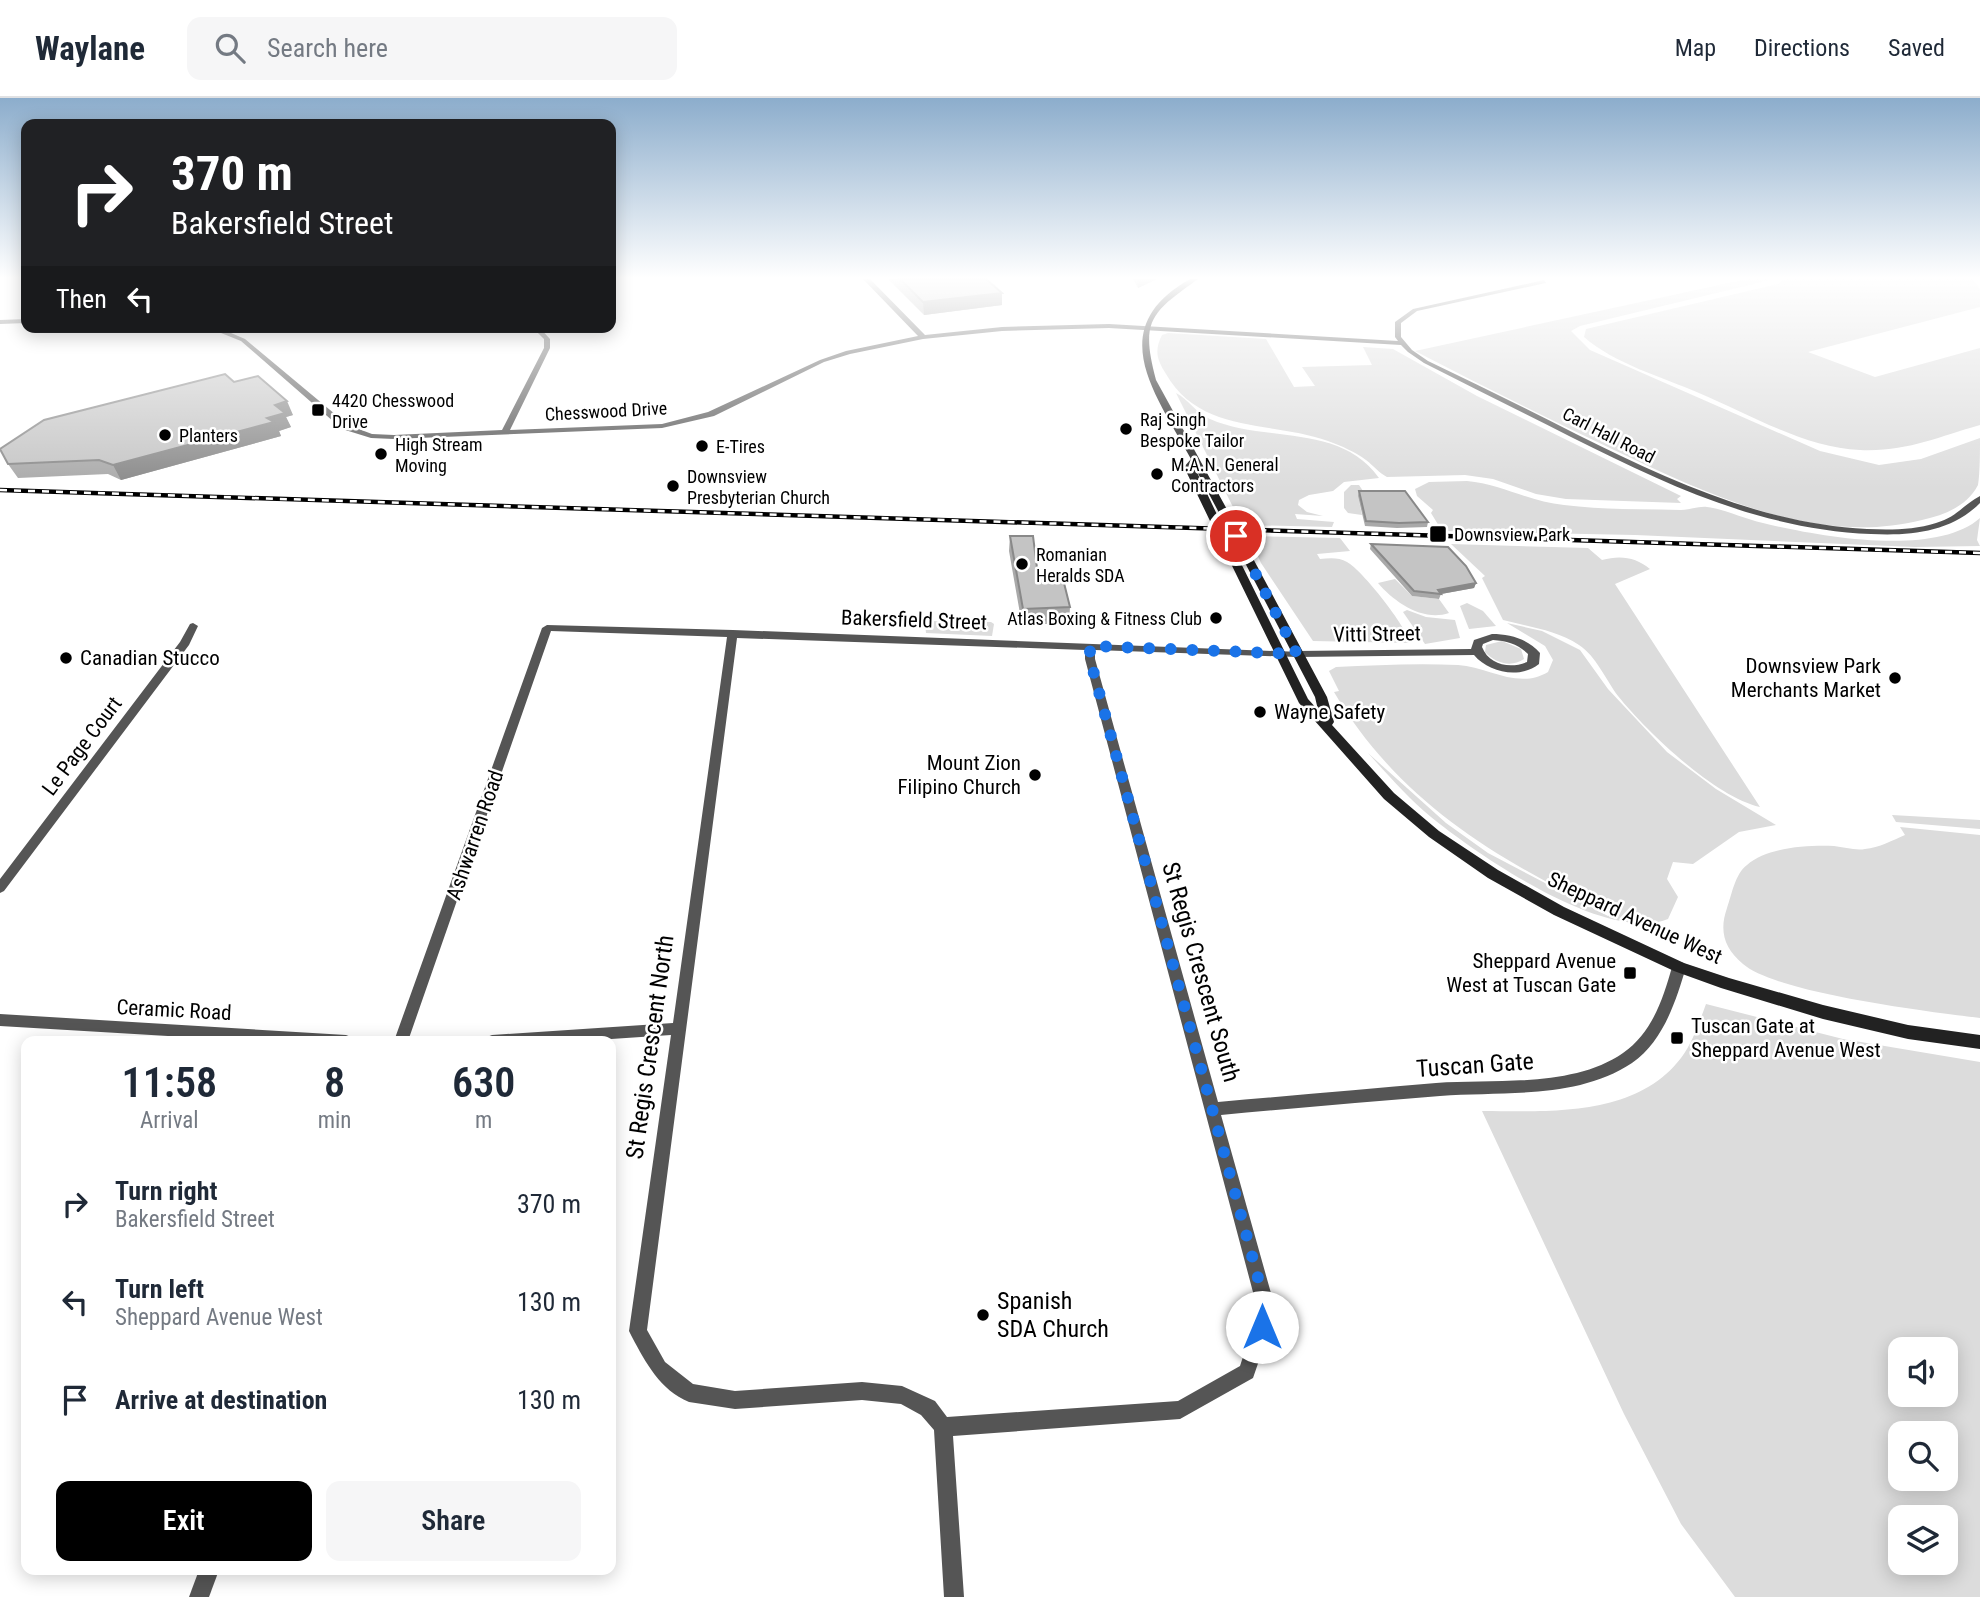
<!DOCTYPE html>
<html lang="en">
<head>
<meta charset="utf-8">
<style>
	:root { --surface:#fff; --page:#f6f6f7; --text:#1f2937; --muted:#747a83; --line:#e0e1e3; --accent:#000 }
	body { margin:0; font-family:"Roboto Condensed",sans-serif; background:var(--page); color:var(--text); height:100vh; display:flex; flex-direction:column; font-size:26px; white-space:nowrap }
	* { box-sizing:border-box; margin:0 }
	p { font-size:23px; color:var(--muted) }
	.icon { flex:none; width:38px; height:38px; fill:none; stroke:currentColor; stroke-width:2; stroke-linecap:round; stroke-linejoin:round }
	.map { position:relative; flex:1; overflow:hidden }
	.side { position:absolute; left:21px; top:938px; width:595px; height:539px; display:flex; flex-direction:column; background:var(--surface); border-radius:14px; box-shadow:0 4px 18px #0003 }
	.side>* { flex:none }
	.guide { position:absolute; left:21px; top:21px; width:595px; height:214px; border-radius:14px; box-shadow:0 4px 18px #0003; background:#202124; color:#fff; overflow:hidden }
	.buttons { position:absolute; left:1888px; top:1239px; display:grid; gap:14px }
	.buttons a { display:grid; place-items:center; width:70px; height:70px; border-radius:14px; background:var(--surface); box-shadow:0 4px 18px #0003; font-size:35px }
	.pin { position:absolute; display:grid; place-items:center; width:60px; height:60px; color:#fff; margin:-30px; border:4px solid #fff; border-radius:50%; box-shadow:0 2px 7px #0007 }
	.me { position:absolute; width:77px; margin:-38px; rotate:0deg; stroke-linejoin:round; filter:drop-shadow(0 0 5px #0008) }
	.turn { display:flex; align-items:center; gap:24px; height:147px; padding:0 35px; font-size:32px }
	.turn .icon { width:91px; height:91px; stroke-width:2.5 }
	.turn b { display:block; font-size:49px; line-height:60px }
	.then { display:flex; align-items:center; height:66px; padding:0 35px; background:#0003; gap:14px; font-size:26px }
	.eta { display:flex; justify-content:space-evenly; align-items:center; height:119px; text-align:center }
	.eta b { font-size:42px; font-weight:600; line-height:49px }
	.primary-button { display:flex; gap:14px; margin-top:auto; padding:14px 35px }
	.primary-button a { flex:1; height:80px; border-radius:14px; background:var(--accent); color:#fff; font-size:28px; font-weight:600; line-height:80px; text-align:center }
	.primary-button a+a { background:var(--page); color:var(--text) }
	ul { padding:0; list-style:none }
	li { display:flex; align-items:center; gap:21px; height:98px; padding:0 35px }
	li div { flex:1 }
	li b { display:block; font-size:26px }
	li em { font-style:normal }
	header { display:flex; align-items:center; gap:42px; box-sizing:border-box; height:98px; padding:0 35px; background:var(--surface); border-bottom:2px solid var(--line) }
	header strong { font-size:33px }
	nav { display:flex; gap:38px; margin-inline-start:auto; font-size:24px }
	.search { width:490px; height:63px; background:var(--page); display:flex; align-items:center; gap:18px; box-sizing:border-box; padding:0 24px; border-radius:14px; color:var(--muted); font-size:26px }
	.map>svg:first-child { display:block }
	.green { fill:#dcdcdc; fill-rule:evenodd }
	.lines { fill:none; stroke-linecap:round; stroke-linejoin:round }
	.secondary-tunnel { stroke:#d9d9d9; stroke-width:10; stroke-dasharray:10 5; stroke-linecap:butt }
	.minor { fill:#555; fill-rule:evenodd }
	.tertiary { fill:#555; fill-rule:evenodd }
	.secondary { fill:#222; fill-rule:evenodd }
	.rail-casing { stroke:#000; stroke-width:4.5 }
	.rail { stroke:#fff; stroke-width:2.5; stroke-dasharray:7; stroke-linecap:butt }
	.wall { fill:#a9a9a9 }
	.shaded-wall { fill:#898989 }
	.building { fill:#c4c4c4; stroke:#898989; stroke-width:2 }
	.route { stroke:#1a73e8; stroke-width:12; stroke-dasharray:0 21.6 }
	.poi-dot { fill:#000; stroke:#fff; stroke-width:2.5 }
	.labels { text-anchor:middle; dominant-baseline:central; stroke-width:5; stroke-linejoin:round; paint-order:stroke }
	.far-poi-label { font-size:18px; fill:#000; stroke:#fff; text-anchor:start }
	.far-street-label { font-size:18px; fill:#000; stroke:#fff }
	.street-label { font-size:21px; fill:#000; stroke:#fff }
	.poi-label { font-size:21px; fill:#000; stroke:#fff; text-anchor:start }
	.near-street-label { font-size:24px; fill:#000; stroke:#fff }
	.near-poi-label { font-size:24px; fill:#000; stroke:#fff; text-anchor:start }
</style>
</head>
<body>
<header>
<strong>Waylane</strong>
<div class="search"><svg class="icon" aria-label="search" viewBox="0 0 24 24"><circle cx="10" cy="10" r="6"/><path d="M15 15l6 6"/></svg>Search here</div>
<nav><a>Map</a><a>Directions</a><a>Saved</a></nav>
</header>
<div class="map">
<svg width="1980" height="1499" viewBox="0 0 1980 1499">
	<rect width="100%" height="100%" fill="#fff"/>
	<g class="green">
		<path d="M1747,181h27l-194,47 -9,5 19,19 230,101 59,14 42,-6 59,-21c0,12 0,36 -2,47 -11,21 -33,30 -56,35 -107,27 -214,-26 -308,-70 -68,-32 -133,-65 -199,-99z"/>
		<path d="M1783,181h190l7,10v18l-172,45 67,25 105,-29v77c-43,12 -73,27 -120,25 -55,-2 -111,-36 -161,-57 -37,-16 -84,-29 -115,-56l2,-8 192,-45z"/>
		<path d="M1168,235l98,6 28,48 21,-1 -13,-19 70,-2 -9,-18 30,2 84,47 204,100 -4,3 4,4 -115,-4 -30,-5 -43,-15 -28,-4 -78,2c-8,-4 -13,-11 -21,-17 -11,-8 -24,-14 -38,-19 -56,-20 -128,-7 -162,-67 -9,-14 -12,-23 -4,-39z"/>
		<path d="M1176,295c12,6 20,20 34,26 54,24 130,4 169,59l-35,4 -11,9 -24,4 -10,5 -1,5 9,7 16,4 -28,-2 2,5 37,3 -2,5 -90,-2z"/>
		<path d="M1467,383c34,3 63,21 97,24 39,5 78,4 117,5 9,0 18,-4 26,-3 18,2 37,12 56,16 54,13 172,35 217,-5l-3,22 3,6 -65,1 -280,-12 -193,-4 -11,-18 2,-3 -16,-14 -2,-7 14,-7z"/>
		<path d="M1351,387h8l6,9 -7,2 4,19 -14,-2 -4,-5v-16z"/>
		<path d="M1249,438l91,2 10,13 -33,3 3,5c9,-1 19,-2 27,3 15,8 60,65 63,81l-97,-2 -52,-78z"/>
		<path d="M1451,446l137,4 14,12c18,-5 34,-3 48,9l-35,15 145,223c-45,-10 -113,-75 -142,-111 -12,-16 -22,-40 -39,-51 -23,-15 -50,-18 -76,-25l-21,-42 3,-2z"/>
		<path d="M1395,481l17,17 27,3 10,14c-26,9 -55,-11 -71,-30z"/>
		<path d="M1467,505l16,8 13,15 -27,3 -9,-23z"/>
		<path d="M1407,512l19,7 29,3 5,18 -35,6 -22,-32z"/>
		<path d="M927,523l64,1 3,2 -2,12 -66,-3 -1,-10z"/>
		<path d="M1507,525l35,8 38,19 28,39 59,63 49,37 60,36 -37,7 -46,32 -20,-2 -6,17 11,18 -10,22c-61,25 -189,-63 -237,-102 -23,-19 -43,-42 -63,-64l78,70 42,30 120,63 1,-3c-112,-53 -211,-112 -275,-221l5,-1 -10,-20 7,-4c40,-2 82,-4 122,-2 31,2 60,25 90,7l5,-12 -8,-14z"/>
		<path d="M1502,543l19,8 3,10c-13,9 -29,4 -39,-7l1,-7z"/>
		<path d="M1892,717l88,5v9l-84,-7z"/>
		<path d="M1900,729l80,8v183c-49,-6 -204,-25 -237,-54 -19,-16 -24,-33 -16,-56 5,-14 8,-34 20,-43 20,-18 61,-20 87,-19 10,1 22,5 31,3 14,-1 28,-9 40,-14z"/>
		<path d="M1706,906l137,35 137,23v535h-245l-54,-73 -57,-110 -142,-303c66,0 153,7 199,-53 12,-16 18,-35 25,-54zM1900,1251h46v46h-46zM1900,1335h46v46h-46zM1900,1419h46v46h-46z"/>
	</g>
	<g class="lines">
		<g class="secondary-tunnel">
			<path d="M1216,425l6,12"/>
			<path d="M1230,426l6,12"/>
		</g>
		<g class="minor">
			<path d="M863,181h7l55,56 77,-8 107,-3 289,17 -3,-4v-15l18,-13 131,-29 2,3 -129,28 -16,12v14l11,13 16,11c50,24 99,48 148,73 93,46 186,90 291,95 23,1 47,1 69,-6 21,-6 28,-19 44,-27v7c-29,29 -69,33 -109,31 -111,-5 -202,-48 -300,-97 -49,-25 -98,-49 -147,-74l-16,-11 -7,-7 -292,-17 -107,3 -79,8 -73,15 -26,8 -110,54 -52,12 -268,11 -23,-1 -29,-9 -101,-88 -35,-14c7,0 12,3 18,4 7,0 16,-4 24,-4l-17,6 14,6 103,86 24,9 22,1 108,-5 42,-82v-9l-12,-12h7l11,12v9l-40,82 152,-6 46,-12 112,-52 26,-9 72,-15z"/>
			<path d="M26,221v4l-26,1v-4z"/>
			<path d="M193,525l5,3 -9,19 -185,246 -4,2v-14l180,-237 10,-18z"/>
			<path d="M547,527l186,5 568,22 1,2 -5,3 -202,-7v9l123,443c72,-6 145,-13 218,-19 58,-4 137,5 187,-30 29,-20 40,-54 49,-86l2,-4 5,-1 5,1 2,4c-10,34 -23,75 -54,96 -56,37 -129,28 -192,33 -73,6 -146,12 -219,19l55,196 -23,67 -73,41 -227,17 11,161h-20l-10,-167 -13,-15 -20,-11 -39,-4 -127,9 -46,-7c-29,-12 -43,-39 -57,-65l-3,-6 42,-296 -90,6h-96l2,-4 5,-2 181,-12 54,-386 -176,-6 -143,410h-14l148,-413zM737,540l348,12v9l173,652 -18,55 -62,35 -231,16 -12,-16 -33,-15 -40,-4 -127,9 -42,-7 -28,-22 -18,-32z"/>
			<path d="M0,916l346,21 5,2 2,4h-101l-252,-15z"/>
			<path d="M199,1472h20l-10,27h-20z"/>
		</g>
		<path class="tertiary" d="M1492,536c18,0 36,5 48,19l-1,11c-19,15 -50,9 -65,-9l-177,2 -6,-3 6,-3 174,-2 3,-9zM1493,542c14,1 25,4 35,14l-1,8c-17,7 -38,3 -45,-15l1,-3z"/>
		<g class="secondary">
			<path d="M1190,181h8c-47,34 -58,41 -42,101l79,144 -5,3 -5,-3 -31,-58 27,57 -5,3 -5,-3 -27,-56 7,-8c-35,-65 -89,-130 -1,-180z"/>
			<path d="M1222,434l5,3 81,164 10,11 -3,-13 -84,-161 1,-2 9,2 86,161 7,25 -2,3 62,68 45,38 59,39 66,37 120,56 45,15 94,27 85,20 72,10v14l-72,-10 -85,-20 -102,-31 -47,-17 -120,-56 -66,-37 -59,-41 -45,-38 -85,-96 -82,-168z"/>
		</g>
		<g class="rail-casing">
			<path id="rail" d="M0,392l1980,63"/>
		</g>
		<use href="#rail" class="rail"/>
	</g>
	<g class="wall">
		<path d="M888,181h98l16,14v12l-78,10z"/>
		<path d="M1133,181h24l-19,9z"/>
		<path d="M234,284l59,33 -7,2 5,10 -12,4 2,5 -160,44 -13,-6 -90,4 -10,-14z"/>
		<path d="M1359,393l69,31 -1,5 -30,1 -32,-2 -7,-30z"/>
		<path d="M1010,438l28,40 32,31 -1,16 -47,2 -13,-74z"/>
		<path d="M1371,446l105,39 -2,5 -33,6 -2,5 -27,-3 -42,-47z"/>
	</g>
	<g class="shaded-wall">
		<path d="M1139,181h18l-19,9z"/>
		<path d="M1002,195v12l-78,10 -1,-13z"/>
		<path d="M287,303l6,14 -7,2 5,10 -12,4 2,5 -160,44 -8,-15 162,-60z"/>
		<path d="M1476,485l-2,5 -33,6 -3,-4z"/>
	</g>
	<g class="building">
		<path d="M900,181h86l16,14 -79,9z"/>
		<path d="M225,276l9,8 24,-6 29,25 -12,4 10,8 -18,5 7,4 -161,43 -14,-5 -91,4 -8,-15 44,-29z"/>
		<path d="M1359,393h46l23,31 -29,1 -33,-2z"/>
		<path d="M1010,438h23l5,40 24,-1 8,32 -47,2z"/>
		<path d="M1371,446l77,3 18,19 10,17 -38,7 3,4 -27,-3z"/>
	</g>
	<linearGradient id="sky" x2="0" y2="1"><stop stop-color="#8cadcc"/><stop offset="0.46" stop-color="#fff"/><stop offset="1" stop-color="#fff" stop-opacity="0"/></linearGradient>
	<rect width="1980" height="391" fill="url(#sky)"/>
	<g class="lines">
		<path class="route" d="M1236,438l61,118 -207,-8v13l177,652 -5,16"/>
	</g>
	<g class="poi-dot">
		<rect x="311" y="305" width="14" height="14" rx="3.5"/>
		<circle cx="1126" cy="331" r="7"/>
		<circle cx="165" cy="337" r="7"/>
		<circle cx="702" cy="348" r="7"/>
		<circle cx="381" cy="356" r="7"/>
		<circle cx="1157" cy="376" r="7"/>
		<circle cx="673" cy="388" r="7"/>
		<rect x="1429" y="427" width="18" height="18" rx="3.5"/>
		<circle cx="1022" cy="466" r="7"/>
		<circle cx="1216" cy="520" r="7"/>
		<circle cx="66" cy="560" r="7"/>
		<circle cx="1895" cy="580" r="7"/>
		<circle cx="1260" cy="614" r="7"/>
		<circle cx="1035" cy="677" r="7"/>
		<rect x="1623" y="868" width="14" height="14" rx="3.5"/>
		<rect x="1670" y="933" width="14" height="14" rx="3.5"/>
		<circle cx="983" cy="1217" r="7"/>
	</g>
	<g class="labels">
		<g class="far-poi-label">
			<text x="332" y="302">4420 Chesswood<tspan x="332" dy="21">Drive</tspan></text>
			<text x="1140" y="321">Raj Singh<tspan x="1140" dy="21">Bespoke Tailor</tspan></text>
			<text x="179" y="337">Planters</text>
			<text x="395" y="346">High Stream<tspan x="395" dy="21">Moving</tspan></text>
			<text x="716" y="348">E-Tires</text>
			<text x="1171" y="366">M.A.N. General<tspan x="1171" dy="21">Contractors</tspan></text>
			<text x="687" y="378">Downsview<tspan x="687" dy="21">Presbyterian Church</tspan></text>
			<text x="1454" y="436">Downsview Park</text>
			<text x="1036" y="456">Romanian<tspan x="1036" dy="21">Heralds SDA</tspan></text>
			<text x="1202" y="520" text-anchor="end">Atlas Boxing &amp; Fitness Club</text>
		</g>
		<g class="far-street-label">
			<text transform="translate(606 313) rotate(-3)">Chesswood Drive</text>
			<text transform="translate(1609 337) rotate(27)">Carl Hall Road</text>
		</g>
		<g class="street-label">
			<text transform="translate(914 522) rotate(2)">Bakersfield Street</text>
			<text transform="translate(1377 536) rotate(-1)">Vitti Street</text>
			<text transform="translate(82 648) rotate(-53)">Le Page Court</text>
			<text transform="translate(475 737) rotate(-71)">Ashwarren Road</text>
			<text transform="translate(1635 820) rotate(25)">Sheppard Avenue West</text>
			<text transform="translate(174 912) rotate(3)">Ceramic Road</text>
		</g>
		<g class="poi-label">
			<text x="80" y="560">Canadian Stucco</text>
			<text x="1881" y="568" text-anchor="end">Downsview Park<tspan x="1881" dy="24">Merchants Market</tspan></text>
			<text x="1274" y="614">Wayne Safety</text>
			<text x="1021" y="665" text-anchor="end">Mount Zion<tspan x="1021" dy="24">Filipino Church</tspan></text>
			<text x="1616" y="863" text-anchor="end">Sheppard Avenue<tspan x="1616" dy="24">West at Tuscan Gate</tspan></text>
			<text x="1691" y="928">Tuscan Gate at<tspan x="1691" dy="24">Sheppard Avenue West</tspan></text>
		</g>
		<g class="near-street-label">
			<text transform="translate(1201 874) rotate(74)">St Regis Crescent South</text>
			<text transform="translate(650 949) rotate(-82)">St Regis Crescent North</text>
			<text transform="translate(1475 967) rotate(-4)">Tuscan Gate</text>
		</g>
		<g class="near-poi-label">
			<text x="997" y="1203">Spanish<tspan x="997" dy="28">SDA Church</tspan></text>
		</g>
	</g>
</svg>
<div class="buttons">
<a><svg class="icon" aria-label="sound" viewBox="0 0 24 24"><path d="M4 9h4l5-4v14l-5-4H4zM17 9q2 3 0 6"/></svg></a>
<a><svg class="icon" aria-label="search" viewBox="0 0 24 24"><circle cx="10" cy="10" r="6"/><path d="M15 15l6 6"/></svg></a>
<a><svg class="icon" aria-label="layers" viewBox="0 0 24 24"><path d="M12 4l9 5-9 5-9-5zM3 14l9 5 9-5"/></svg></a>
</div>
<div class="pin" style="left:1236px;top:438px;background:#d93025"><svg class="icon" aria-label="arrive" viewBox="0 0 24 24"><path d="M6 21V4h12l-3 4 3 4H6"/></svg></div>
<svg class="me" style="left:1262px;top:1229px" viewBox="-20 -20 40 40"><circle r="19" fill="#fff"/><path d="M0-13L10 11 0 6-10 11z" fill="#1a73e8"/></svg>
<div class="guide">
<div class="turn"><svg class="icon" aria-label="right" viewBox="0 0 24 24"><path d="M7 20v-9h11M14 6l5 5-5 5"/></svg><div><b>370 m</b>Bakersfield Street</div></div>
<div class="then">Then<svg class="icon" aria-label="left" viewBox="0 0 24 24"><path d="M17 20v-9H6M10 6l-5 5 5 5"/></svg></div>
</div>
<section class="side">
<div class="eta">
<div><b>11:58</b><p>Arrival</p></div>
<div><b>8</b><p>min</p></div>
<div><b>630</b><p>m</p></div>
</div>
<ul>
<li><svg class="icon" aria-label="right" viewBox="0 0 24 24"><path d="M7 20v-9h11M14 6l5 5-5 5"/></svg><div><b>Turn right</b><p>Bakersfield Street</p></div><em>370 m</em></li>
<li><svg class="icon" aria-label="left" viewBox="0 0 24 24"><path d="M17 20v-9H6M10 6l-5 5 5 5"/></svg><div><b>Turn left</b><p>Sheppard Avenue West</p></div><em>130 m</em></li>
<li><svg class="icon" aria-label="arrive" viewBox="0 0 24 24"><path d="M6 21V4h12l-3 4 3 4H6"/></svg><div><b>Arrive at destination</b></div><em>130 m</em></li>
</ul>
<div class="primary-button"><a>Exit</a><a>Share</a></div>
</section>
</div>
</body>
</html>
